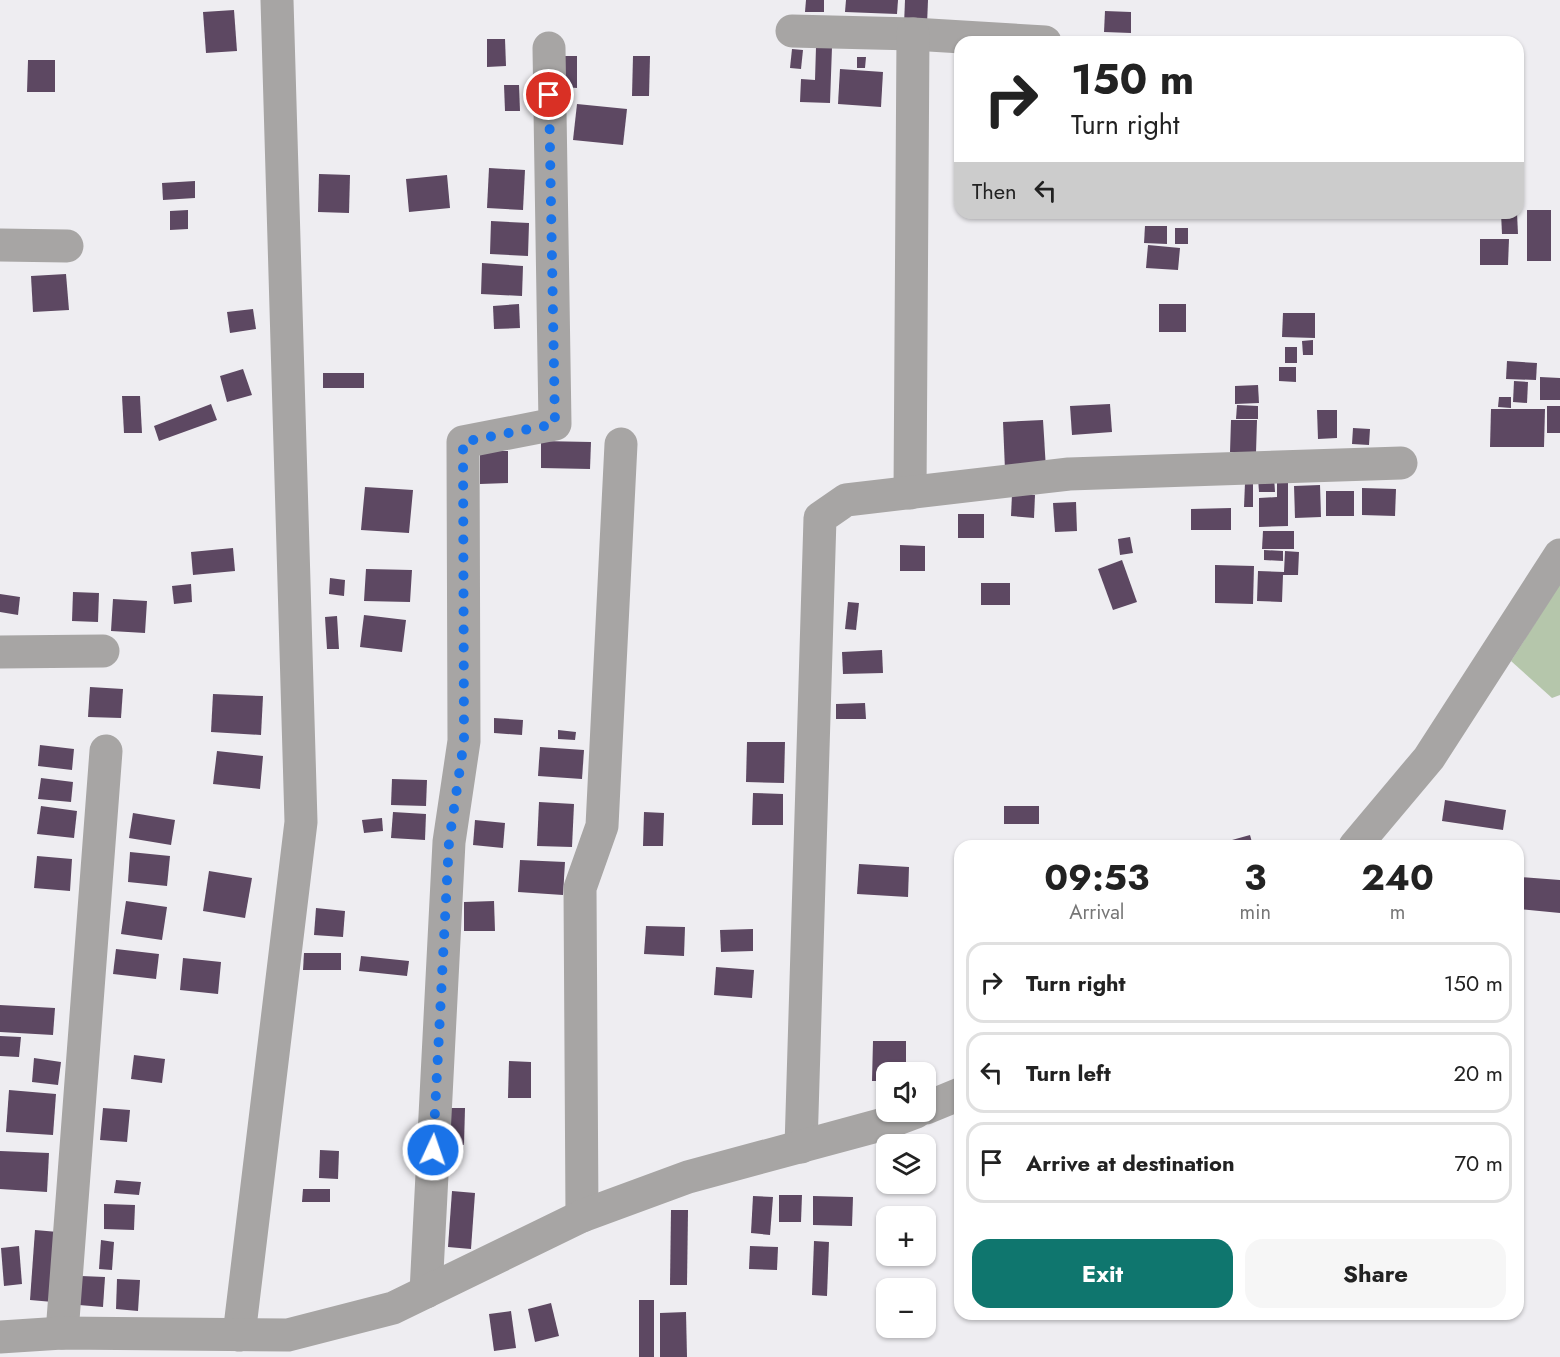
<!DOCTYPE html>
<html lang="en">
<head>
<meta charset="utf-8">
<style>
	:root { --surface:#fff; --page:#f6f6f6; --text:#222; --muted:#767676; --line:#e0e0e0; --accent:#0f766e }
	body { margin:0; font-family:Jost,sans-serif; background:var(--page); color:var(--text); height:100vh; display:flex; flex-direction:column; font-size:22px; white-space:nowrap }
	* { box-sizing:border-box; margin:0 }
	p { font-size:20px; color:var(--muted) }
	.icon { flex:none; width:33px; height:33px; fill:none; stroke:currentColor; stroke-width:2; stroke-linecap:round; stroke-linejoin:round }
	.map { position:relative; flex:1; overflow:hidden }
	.panel { position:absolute; left:954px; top:840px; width:570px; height:480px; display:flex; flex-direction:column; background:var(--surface); border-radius:18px; box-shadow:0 2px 4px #0004 }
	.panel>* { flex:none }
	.guide { position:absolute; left:954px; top:36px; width:570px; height:183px; border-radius:18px; box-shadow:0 2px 4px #0004; background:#fff; color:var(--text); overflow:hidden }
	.buttons { position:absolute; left:876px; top:1062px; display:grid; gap:12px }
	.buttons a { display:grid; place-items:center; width:60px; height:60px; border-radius:12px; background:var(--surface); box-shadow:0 2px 4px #0004; font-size:30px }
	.pin { position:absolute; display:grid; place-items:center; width:51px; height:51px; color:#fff; margin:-26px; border:3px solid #fff; border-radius:50%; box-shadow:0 2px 6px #0007 }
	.me { position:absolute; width:66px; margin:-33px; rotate:3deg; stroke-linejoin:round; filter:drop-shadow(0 0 4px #0008) }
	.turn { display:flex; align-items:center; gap:21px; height:126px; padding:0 18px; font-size:27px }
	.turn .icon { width:78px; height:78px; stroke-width:2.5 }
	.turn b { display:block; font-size:42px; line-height:51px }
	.then { display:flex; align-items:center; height:57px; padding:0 18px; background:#0003; gap:12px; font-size:22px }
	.eta { display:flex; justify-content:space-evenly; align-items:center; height:102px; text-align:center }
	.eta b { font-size:36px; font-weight:700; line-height:42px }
	.action { display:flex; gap:12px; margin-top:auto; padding:12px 18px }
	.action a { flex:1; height:69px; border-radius:18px; background:var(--accent); color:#fff; font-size:24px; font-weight:700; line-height:69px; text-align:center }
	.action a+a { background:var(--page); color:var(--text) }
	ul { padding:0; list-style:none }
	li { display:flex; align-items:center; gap:18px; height:81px; margin:0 12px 9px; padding:0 6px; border:3px solid var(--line); border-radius:18px }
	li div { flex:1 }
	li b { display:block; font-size:22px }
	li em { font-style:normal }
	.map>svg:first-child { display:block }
	.green { fill:#b5c6ab }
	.building { fill:#5d4862 }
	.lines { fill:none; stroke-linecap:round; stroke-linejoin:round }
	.minor { stroke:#a7a5a4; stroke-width:33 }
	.route { stroke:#1a73e8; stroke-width:10; stroke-dasharray:0 18 }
</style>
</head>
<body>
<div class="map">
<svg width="1560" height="1357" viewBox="0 0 1560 1357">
	<rect width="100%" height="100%" fill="#eeedf1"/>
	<path class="green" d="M1560,584v111l-8,3 -41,-37z"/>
	<g class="building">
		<path d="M806,0h18v12h-19z"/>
		<path d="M846,0h52l-1,14 -52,-2z"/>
		<path d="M905,0h23l-1,25h-23z"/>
		<path d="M234,10l3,41 -31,2 -3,-41z"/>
		<path d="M1105,11l26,1v21l-27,-1z"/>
		<path d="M487,39h18l1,27 -19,1z"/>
		<path d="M816,47h16l-2,56 -30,-1 1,-23 14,1z"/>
		<path d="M792,49l11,1 -2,19 -11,-1z"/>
		<path d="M565,56h12v32l-12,-1z"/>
		<path d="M633,56h17l-1,40h-17z"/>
		<path d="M857,57h9l-1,11h-8z"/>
		<path d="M28,60h27v32h-28z"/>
		<path d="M840,69l43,3 -2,35 -43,-3z"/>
		<path d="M504,85h15l1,26h-15z"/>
		<path d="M577,104l50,5 -4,36 -50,-5z"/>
		<path d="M489,168l36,2 -2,40 -36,-2z"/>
		<path d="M319,174l31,1 -1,38 -31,-1z"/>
		<path d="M447,175l3,33 -41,4 -3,-33z"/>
		<path d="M195,181v17l-32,2 -1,-17z"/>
		<path d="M188,210v19l-18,1v-19z"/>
		<rect x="1527" y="210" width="24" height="51"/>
		<path d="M1501,213h16l1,21h-16z"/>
		<path d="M491,221l38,2 -1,33 -38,-2z"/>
		<path d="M1145,226h22v18l-23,-1z"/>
		<rect x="1175" y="228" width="13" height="16"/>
		<path d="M1480,239h29l-1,26h-28z"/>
		<path d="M1148,245l32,3 -2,22 -32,-2z"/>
		<path d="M482,263l41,3 -1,30 -41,-2z"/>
		<path d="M66,274l3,36 -36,2 -2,-36z"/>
		<path d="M519,304l1,24 -26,1 -1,-23z"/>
		<rect x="1159" y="304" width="27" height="28"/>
		<path d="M253,309l3,20 -26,4 -3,-21z"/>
		<path d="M1283,313h32v25l-33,-1z"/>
		<path d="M1313,340v15h-10l-1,-14z"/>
		<rect x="1285" y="347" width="12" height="16"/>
		<path d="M1507,361l30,2 -1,17 -30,-1z"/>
		<path d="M1279,367h17v15l-17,-1z"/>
		<path d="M243,369l9,26 -25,7 -7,-26z"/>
		<rect x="323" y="373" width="41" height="15"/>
		<path d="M1540,377l20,1v22h-20z"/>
		<path d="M1514,381l14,1 -1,21 -14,-1z"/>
		<path d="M1258,385l1,18 -24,1v-18z"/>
		<path d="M122,396h18l2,37h-18z"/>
		<path d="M1499,397h12v11l-13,-1z"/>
		<path d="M211,404l6,16 -58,21 -5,-15z"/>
		<path d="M1110,404l2,28 -40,3 -2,-29z"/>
		<path d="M1237,405l21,1v13h-22z"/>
		<rect x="1547" y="406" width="13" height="27"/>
		<path d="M1491,409h54l-1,38h-54z"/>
		<path d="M1317,410h20v28l-19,1z"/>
		<path d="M1043,420l3,49 -41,1 -2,-48z"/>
		<path d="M1231,420h26l-1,33 -26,-1z"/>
		<path d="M1353,428l17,1 -1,16 -17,-1z"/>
		<path d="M541,441l50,1 -1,27 -49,-1z"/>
		<path d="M480,451h28v32l-28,1z"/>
		<path d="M1274,477l1,15h-16l-1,-14z"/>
		<path d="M1277,481h11v45l-29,1v-29l18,-1z"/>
		<path d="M1245,483h8v24h-9z"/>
		<path d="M1320,485l1,32 -26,1 -1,-32z"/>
		<path d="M365,487l48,3 -4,43 -48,-3z"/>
		<path d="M1362,488l34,1 -1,27 -33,-1z"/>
		<rect x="1326" y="491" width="28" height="25"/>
		<path d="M1012,494l23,1 -1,23 -23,-2z"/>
		<path d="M1076,502l1,29 -22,1 -2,-29z"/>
		<path d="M1231,508v22h-40v-21z"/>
		<rect x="958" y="514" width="26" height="24"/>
		<path d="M1263,531h31v18h-32z"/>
		<path d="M1130,537l3,16 -13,2 -2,-16z"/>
		<path d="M900,545l25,1v25h-25z"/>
		<path d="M233,548l2,23 -42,4 -2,-23z"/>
		<path d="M1264,550l19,1v10l-19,-1z"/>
		<path d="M1285,551l14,1 -1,23h-15l-1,27 -25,-1 1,-30 26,1z"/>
		<path d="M1122,560l15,42 -24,8 -15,-41z"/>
		<path d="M1215,565l39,1 -1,38 -38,-1z"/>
		<path d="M366,569l46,1 -2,32 -46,-1z"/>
		<path d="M330,578l15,2 -1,16 -15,-2z"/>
		<rect x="981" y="583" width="29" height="22"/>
		<path d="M191,584l1,18 -18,2 -2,-18z"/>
		<path d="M73,592l26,1 -1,29 -26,-1z"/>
		<path d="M0,594l20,3 -2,18 -18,-3z"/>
		<path d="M113,599l34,2 -2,32 -34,-2z"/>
		<path d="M848,602l11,1 -3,27 -11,-1z"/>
		<path d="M364,615l42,5 -4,32 -42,-5z"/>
		<path d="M337,616l2,33h-12l-2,-32z"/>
		<path d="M882,650l1,23 -40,1 -1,-22z"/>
		<path d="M90,687l33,2 -2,29 -33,-1z"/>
		<path d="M213,694l50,2 -2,39 -50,-3z"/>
		<path d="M865,703l1,16h-30v-15z"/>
		<path d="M494,718l29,2 -1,15 -28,-2z"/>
		<path d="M558,730l18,2 -1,8 -17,-1z"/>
		<path d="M747,742h38l-1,41 -38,-1z"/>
		<path d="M40,745l34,4 -2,21 -34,-4z"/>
		<path d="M540,747l44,3 -2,29 -44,-3z"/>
		<path d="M217,751l46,5 -3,33 -47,-5z"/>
		<path d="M41,778l32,4 -2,20 -33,-3z"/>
		<path d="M392,779l35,1 -1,26 -35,-1z"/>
		<path d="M753,793l30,1v31h-31z"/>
		<path d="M1445,800l61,10 -3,20 -61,-9z"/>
		<path d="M539,802l35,2 -2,43 -35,-1z"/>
		<path d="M41,806l36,5 -3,27 -37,-4z"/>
		<rect x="1004" y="806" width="35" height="18"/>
		<path d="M393,812l33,2 -1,26 -34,-2z"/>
		<path d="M644,812l20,1 -1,33h-20z"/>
		<path d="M133,813l42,7 -4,25 -42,-7z"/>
		<path d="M382,818l1,13 -19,2 -2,-13z"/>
		<path d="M475,820l30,3 -2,25 -30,-3z"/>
		<path d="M1250,835l3,11h-39v-1z"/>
		<path d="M130,852l40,4 -3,30 -39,-4z"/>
		<path d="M37,856l35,3 -2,32 -36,-3z"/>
		<path d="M520,860l45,2 -2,33 -45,-3z"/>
		<path d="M859,864l50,3 -1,30 -51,-3z"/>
		<path d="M209,871l43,7 -7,40 -42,-7z"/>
		<path d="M1521,877l39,3v33l-41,-4z"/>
		<path d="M126,901l41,6 -5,33 -41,-6z"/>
		<path d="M494,901l1,30h-31v-29z"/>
		<path d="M316,908l29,3 -2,26 -29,-2z"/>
		<path d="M646,926l39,1 -1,29 -40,-2z"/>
		<path d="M753,929v22l-32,1 -1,-22z"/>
		<path d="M116,949l43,5 -3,25 -43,-5z"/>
		<path d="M304,953h37v17h-38z"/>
		<path d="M361,956l48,5 -2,15 -48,-5z"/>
		<path d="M183,958l38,4 -3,32 -38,-4z"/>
		<path d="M716,967l38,3 -2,28 -38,-3z"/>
		<path d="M0,1005l55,3 -2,27 -53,-3z"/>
		<path d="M0,1036l21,1 -2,20 -19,-1z"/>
		<path d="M873,1041h33v31h-20v9h-14z"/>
		<path d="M134,1055l31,4 -3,24 -31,-4z"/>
		<path d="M34,1058l27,4 -3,23 -26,-3z"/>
		<path d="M509,1061l22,1v36h-23z"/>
		<path d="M9,1090l47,4 -3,41 -47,-3z"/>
		<path d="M103,1108l27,2 -3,32 -27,-2z"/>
		<path d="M445,1108h20l-1,37h-20z"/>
		<path d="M320,1150l19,1 -1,28 -19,-1z"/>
		<path d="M0,1151l49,2 -2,39 -47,-3z"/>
		<path d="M116,1180l25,2 -2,13 -25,-2z"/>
		<path d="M303,1189h27v13h-28z"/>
		<path d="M452,1191l23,2 -4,56 -23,-2z"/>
		<path d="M779,1195h23l-1,27h-22z"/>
		<path d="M753,1196l20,1 -3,38 -19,-2z"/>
		<path d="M813,1196l40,1 -1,29 -39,-1z"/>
		<path d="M104,1204l31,1 -1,25 -30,-1z"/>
		<path d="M671,1210h17l-1,75h-17z"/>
		<path d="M35,1230l23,2 -5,70 -23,-2z"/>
		<path d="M101,1240l13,2 -2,28 -13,-1z"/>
		<path d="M814,1241l15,1 -2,54 -15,-1z"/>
		<path d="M19,1246l3,38 -18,2 -3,-38z"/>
		<path d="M750,1246l28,1 -1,23 -28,-1z"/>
		<path d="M81,1276l24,1 -2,30 -24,-2z"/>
		<path d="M117,1279l23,1 -2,31 -22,-2z"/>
		<rect x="639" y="1300" width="15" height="57"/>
		<path d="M551,1303l8,33 -24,6 -7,-33z"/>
		<path d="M511,1311l5,37 -22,3 -5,-37z"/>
		<path d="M686,1312l1,45h-27v-44z"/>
	</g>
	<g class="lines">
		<g class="minor">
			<path d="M792,31l121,3 132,8"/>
			<path d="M0,245l67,1"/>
			<path d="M910,493l3,-459"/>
			<path d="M0,652l103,-1"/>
			<path d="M1355,846l74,-88 131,-203"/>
			<path d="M926,1108l34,-14"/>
			<path d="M801,1147l19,-629 26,-18 223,-26 332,-11"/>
			<path d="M582,1216l-2,-328 22,-62 19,-382"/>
			<path d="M426,1292l23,-450 15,-101 -1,-299 92,-18 -6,-376"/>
			<path d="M62,1333l44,-582"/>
			<path d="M239,1335l62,-513 -24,-822"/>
			<path d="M0,1337l62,-4 226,2 105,-27 189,-92 106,-39 196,-53 32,-12"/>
		</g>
	</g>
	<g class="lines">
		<path class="route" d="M433,1150l16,-308 15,-101 -1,-299 92,-18 -6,-329"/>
	</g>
</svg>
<div class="buttons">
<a><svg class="icon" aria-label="sound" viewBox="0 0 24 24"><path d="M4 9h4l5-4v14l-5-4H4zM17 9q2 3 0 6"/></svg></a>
<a><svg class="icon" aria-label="layers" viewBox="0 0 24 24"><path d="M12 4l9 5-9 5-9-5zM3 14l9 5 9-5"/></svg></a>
<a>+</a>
<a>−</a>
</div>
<div class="pin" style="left:549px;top:95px;background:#d93025"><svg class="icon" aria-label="arrive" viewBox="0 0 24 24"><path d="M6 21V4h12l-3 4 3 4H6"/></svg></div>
<svg class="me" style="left:433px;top:1150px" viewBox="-20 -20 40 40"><circle r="17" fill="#1a73e8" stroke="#fff" stroke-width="3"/><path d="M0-11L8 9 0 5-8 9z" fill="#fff"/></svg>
<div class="guide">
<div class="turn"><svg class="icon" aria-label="right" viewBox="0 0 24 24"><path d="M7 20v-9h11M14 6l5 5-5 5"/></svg><div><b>150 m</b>Turn right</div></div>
<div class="then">Then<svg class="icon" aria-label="left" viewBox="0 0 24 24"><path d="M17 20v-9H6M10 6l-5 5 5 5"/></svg></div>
</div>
<section class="panel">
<div class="eta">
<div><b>09:53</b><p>Arrival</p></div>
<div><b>3</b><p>min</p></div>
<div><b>240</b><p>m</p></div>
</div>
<ul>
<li><svg class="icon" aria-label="right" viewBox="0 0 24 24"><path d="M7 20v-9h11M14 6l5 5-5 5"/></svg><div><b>Turn right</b></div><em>150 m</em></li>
<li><svg class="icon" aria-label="left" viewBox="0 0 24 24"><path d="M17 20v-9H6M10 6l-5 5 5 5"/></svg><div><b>Turn left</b></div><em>20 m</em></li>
<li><svg class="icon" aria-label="arrive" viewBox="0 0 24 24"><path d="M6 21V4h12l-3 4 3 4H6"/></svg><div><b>Arrive at destination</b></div><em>70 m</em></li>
</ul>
<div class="action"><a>Exit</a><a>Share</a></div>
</section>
</div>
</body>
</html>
